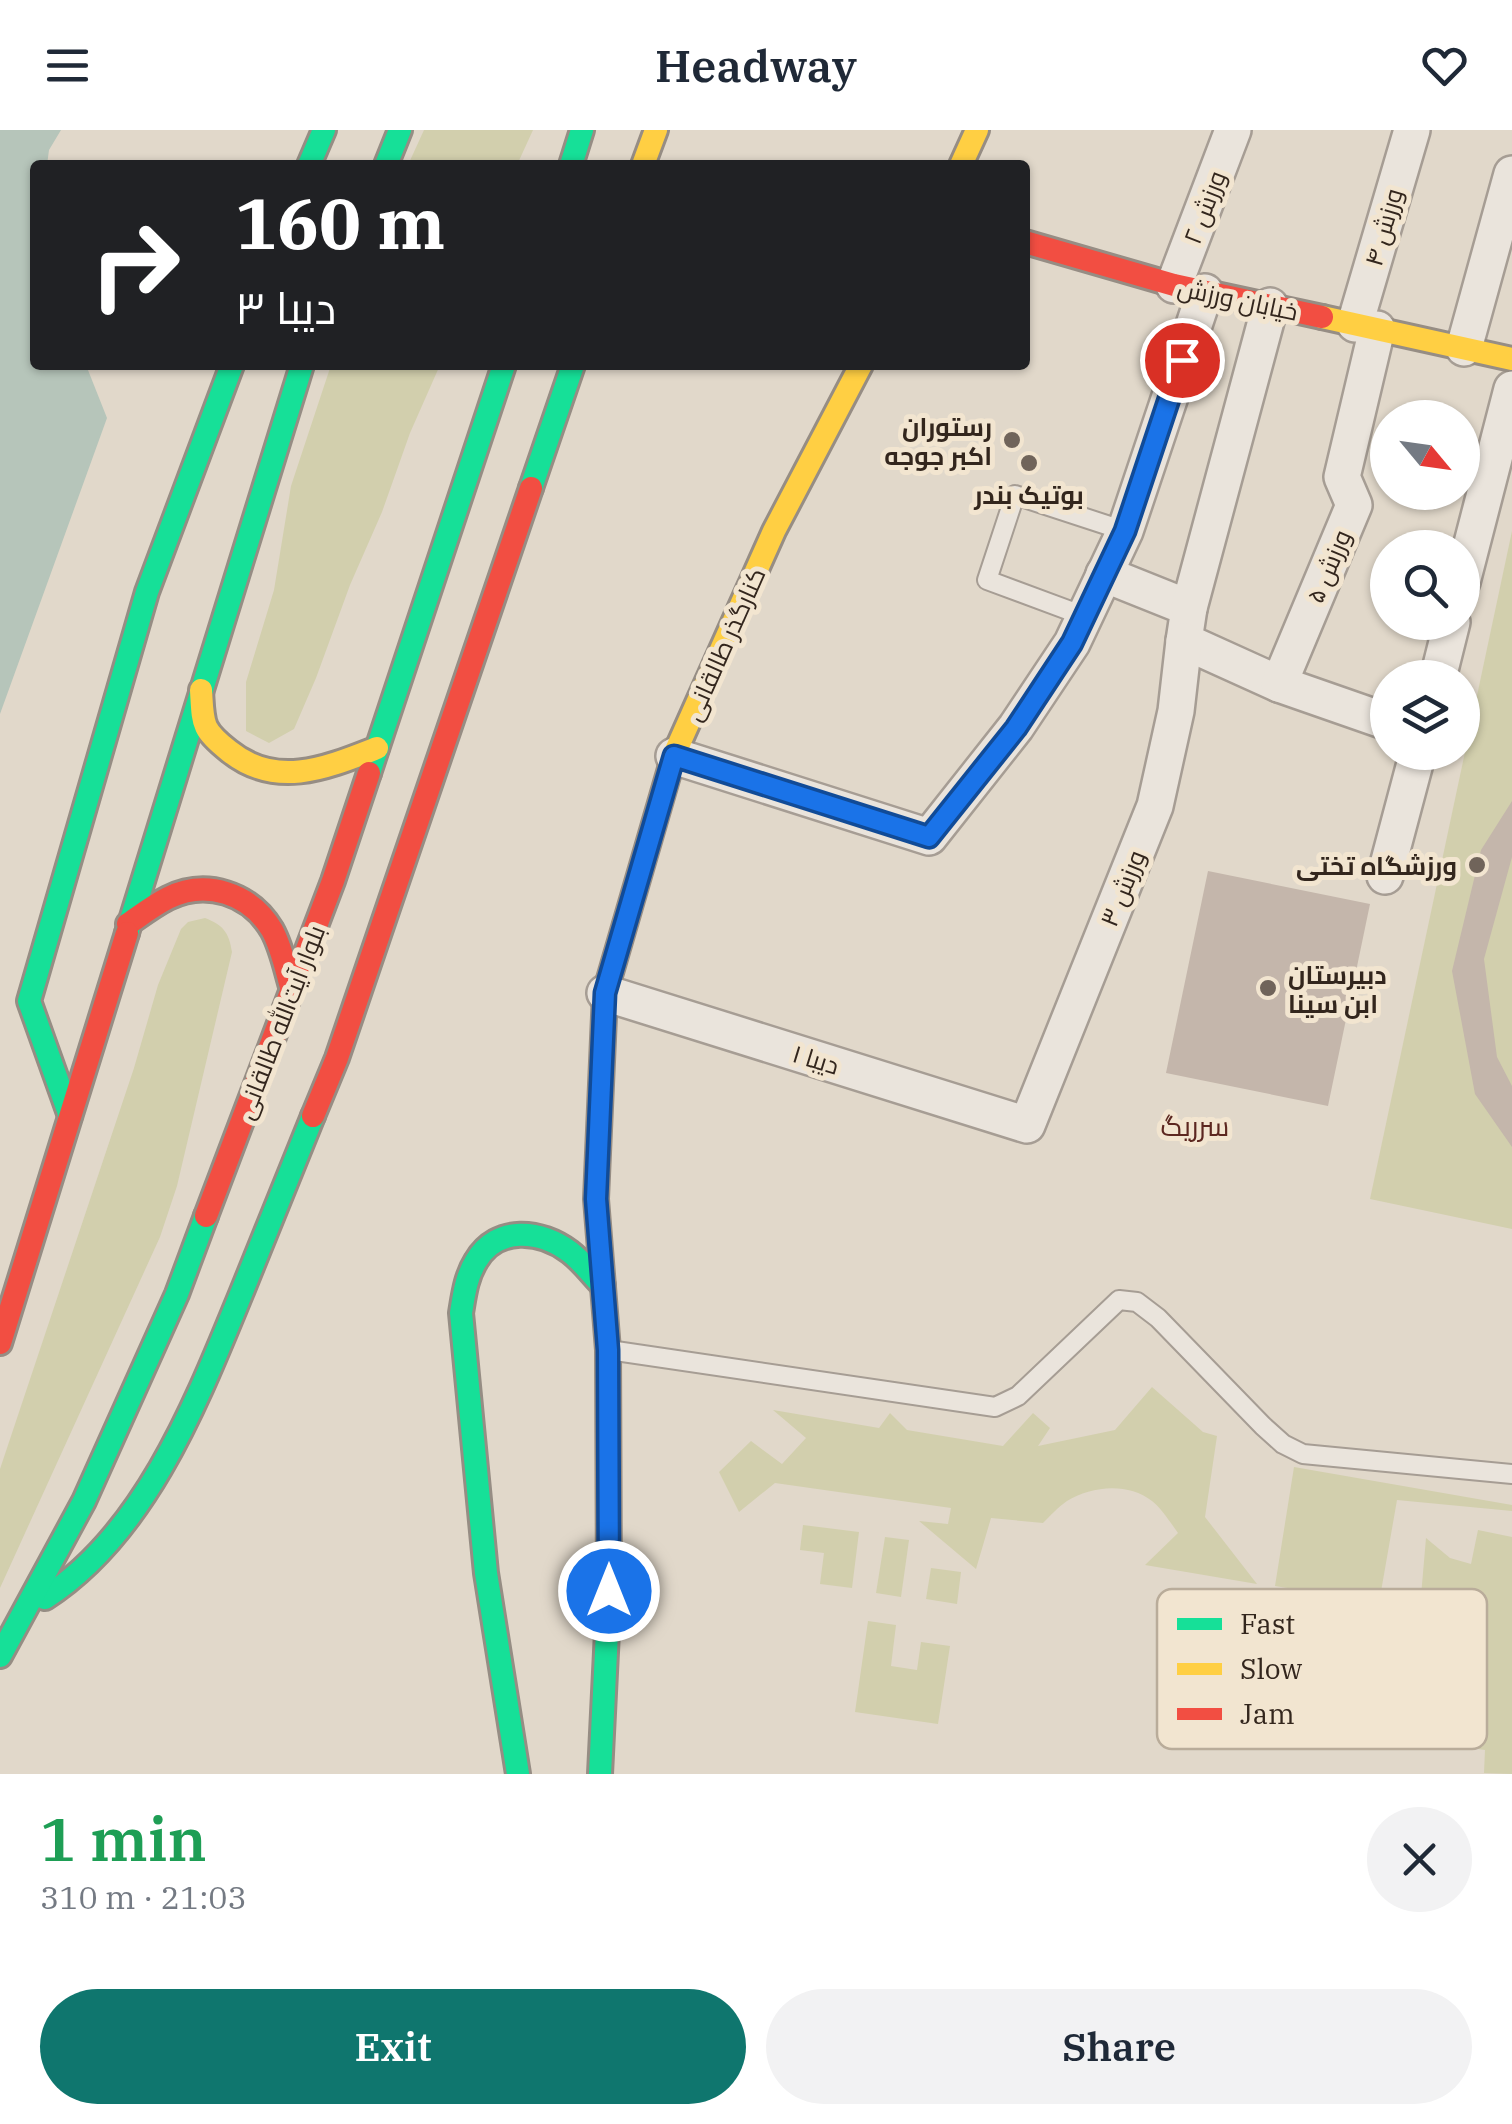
<!DOCTYPE html>
<html lang="en">
<head>
<meta charset="utf-8">
<style>
	:root { --surface:#fff; --page:#f2f2f3; --text:#1f2937; --muted:#747a83; --accent:#0f766e }
	body { margin:0; font-family:"IBM Plex Serif",Cairo,serif; background:var(--page); color:var(--text); height:100vh; display:flex; flex-direction:column; font-size:38px; white-space:nowrap }
	* { box-sizing:border-box; margin:0 }
	p { font-size:32px; color:var(--muted) }
	.icon { flex:none; width:55px; height:55px; fill:none; stroke:currentColor; stroke-width:2; stroke-linecap:round; stroke-linejoin:round }
	.map { position:relative; height:1644px; overflow:hidden }
	.panel { display:flex; flex-direction:column; background:var(--surface); flex:1 }
	.panel>* { flex:none }
	.banner { position:absolute; left:30px; top:30px; width:1000px; height:210px; border-radius:10px; box-shadow:0 2px 8px #0004; background:#202124; color:#fff; overflow:hidden }
	.needle { width:65px; rotate:119deg }
	.buttons { position:absolute; left:1370px; top:270px; display:grid; gap:20px }
	.buttons a { display:grid; place-items:center; width:110px; height:110px; border-radius:50%; background:var(--surface); box-shadow:0 2px 8px #0004; font-size:50px }
	.pin { position:absolute; display:grid; place-items:center; width:85px; height:85px; color:#fff; margin:-42px; border:5px solid #fff; border-radius:50%; box-shadow:0 2px 10px #0007 }
	.me { position:absolute; width:110px; margin:-55px; rotate:0deg; stroke-linejoin:round; filter:drop-shadow(0 0 8px #0008) }
	.turn { display:flex; align-items:center; gap:35px; height:210px; padding:0 40px; font-size:45px }
	.turn .icon { width:130px; height:130px; stroke-width:2.5 }
	.turn b { display:block; font-size:70px; line-height:85px }
	.round { display:grid; place-items:center; flex:none; width:105px; height:105px; border-radius:52px; background:var(--page) }
	.head { display:flex; align-items:center; justify-content:space-between; height:170px; padding:0 40px }
	h1 { font-size:60px; font-weight:600; line-height:75px; color:#1e9e55 }
	.action { display:flex; gap:20px; margin-top:auto; padding:20px 40px }
	.action a { flex:1; height:115px; border-radius:60px; background:var(--accent); color:#fff; font-size:40px; font-weight:600; line-height:115px; text-align:center }
	.action a+a { background:var(--page); color:var(--text) }
	header { display:flex; justify-content:space-between; align-items:center; height:130px; padding:0 40px; background:var(--surface); font-size:45px; font-weight:600 }
	.map>svg:first-child { display:block }
	.green { fill:#d2cfad }
	.water { fill:#b6c5ba }
	.building { fill:#c4b6ab }
	.lines { fill:none; stroke-linecap:round; stroke-linejoin:round }
	.lane-casing { stroke:#a69d94; stroke-width:22 }
	.street-casing { stroke:#a69d94; stroke-width:40 }
	.fast-casing { stroke:#968d84; stroke-width:28 }
	.slow-casing { stroke:#968d84; stroke-width:28 }
	.jam-casing { stroke:#968d84; stroke-width:28 }
	.lane { stroke:#eae4dc; stroke-width:18 }
	.street { stroke:#eae4dc; stroke-width:35 }
	.fast { stroke:#16e098; stroke-width:22 }
	.slow { stroke:#ffcf43; stroke-width:22 }
	.jam { stroke:#f24e42; stroke-width:22 }
	.route-casing { stroke:#114b97; stroke-width:25 }
	.route { stroke:#1a73e8; stroke-width:18 }
	.poi-dot { fill:#70645a; stroke:#f2e5d0; stroke-width:4 }
	.labels { text-anchor:middle; dominant-baseline:central; stroke-width:10; stroke-linejoin:round; paint-order:stroke }
	.street-label { font-size:25px; fill:#33261d; stroke:#f2e5d0 }
	.poi-label { font-size:25px; font-weight:bold; fill:#33261d; stroke:#f2e5d0; text-anchor:end }
	.neighbourhood-label { font-size:28px; fill:#5c2720; stroke:#f2e5d0 }
	.key { fill:#f2e5d0; stroke:#b9ac9a; stroke-width:2.5 }
	.key-label { font-size:28px; fill:#33261d }
</style>
</head>
<body>
<header><svg class="icon" aria-label="menu" viewBox="0 0 24 24"><path d="M4 6h16M4 12h16M4 18h16"/></svg>Headway<svg class="icon" aria-label="heart" viewBox="0 0 24 24"><path d="M12 20l-8-8c-3-5 5-10 8-4 3-6 11-1 8 4z"/></svg></header>
<div class="map">
<svg width="1512" height="1644" viewBox="0 0 1512 1644">
	<rect width="100%" height="100%" fill="#e1d8ca"/>
	<g class="green">
		<path d="M424,0h109l-16,35h-109z"/>
		<path d="M331,235h109l-30,68 -28,79 -32,73 -34,93 -22,51 -25,14 -23,-12v-49l28,-92 17,-104z"/>
		<path d="M1512,401v698l-142,-30z"/>
		<path d="M205,788c18,7 24,14 27,34l-55,234 -17,51 -160,351v-119l134,-401 24,-83 23,-56 7,-7z"/>
		<path d="M1152,1257l51,45 14,4 -12,81 52,67 -112,-19 33,-32c-8,-11 -16,-24 -26,-32 -24,-19 -61,-15 -85,0 -9,6 -17,15 -24,22l-52,-5 -15,51 -57,-48 29,3 3,-16 -176,-25 -36,29 -20,-40 32,-31 31,23 24,-26 -33,-28 106,18 11,-15 17,17 96,16 30,-33 17,15 -12,18 77,-16z"/>
		<path d="M1294,1337l218,38v6l-115,-11 -18,103 -104,-17z"/>
		<path d="M803,1395l56,7 -7,56 -32,-4 4,-31 -24,-3z"/>
		<path d="M1478,1400l34,7v237l-28,-1 1,-23 -36,-5 10,-61 -54,19 1,-30 66,-54 -6,-17 -45,-6 5,-58 24,20 21,6z"/>
		<path d="M885,1407l24,3 -8,57 -25,-4z"/>
		<path d="M931,1438l30,4 -4,32 -31,-5z"/>
		<path d="M868,1491l28,4 -5,41 26,4 4,-28 29,4 -12,78 -83,-12z"/>
	</g>
	<path class="water" d="M0,0h61l-12,20 -2,15h-12v200h51l21,53 -107,296z"/>
	<g class="building">
		<path d="M1512,671v56l-28,102 13,98 15,29v61l-37,-53 -23,-123 29,-121z"/>
		<path d="M1208,741l162,33 -42,202 -162,-33z"/>
	</g>
	<g class="lines">
		<g class="lane-casing">
			<g id="lane">
				<path d="M1084,486l-97,-36 28,-85 110,36"/>
				<path d="M609,1220l386,57 23,-11 101,-96 18,2 21,16 105,108 20,18 20,10 209,20"/>
			</g>
		</g>
		<g class="street-casing">
			<g id="street">
				<path d="M1174,155l59,-155"/>
				<path d="M1355,194l57,-194"/>
				<path d="M1464,218l48,-174"/>
				<path d="M1104,444l85,34 -5,33 95,43 109,38"/>
				<path d="M1462,452l50,-193"/>
				<path d="M1189,478l81,-302"/>
				<path d="M1438,548l14,-56"/>
				<path d="M1279,554l75,-179 -12,-28 35,-148"/>
				<path d="M674,626l255,81 87,-110 56,-84 53,-112 80,-239"/>
				<path d="M1385,746l33,-124"/>
				<path d="M605,863l422,132 128,-319 21,-95 8,-70"/>
			</g>
		</g>
		<g class="fast-casing">
			<g id="fast">
				<path d="M309,35l15,-35"/>
				<path d="M386,35l14,-35"/>
				<path d="M571,35l11,-35"/>
				<path d="M531,358l42,-123"/>
				<path d="M369,643l135,-408"/>
				<path d="M127,803l175,-568"/>
				<path d="M70,986l-41,-115 118,-409 85,-227"/>
				<path d="M45,1468c101,-65 152,-197 196,-304 24,-59 48,-119 72,-178"/>
				<path d="M0,1526l84,-155 93,-207 29,-78"/>
				<path d="M518,1644l-32,-201 -25,-260c3,-18 5,-36 15,-52 21,-36 65,-31 94,-9 13,10 22,23 33,34"/>
				<path d="M600,1644l9,-183 -1,-241 -12,-151 9,-206 69,-238"/>
			</g>
		</g>
		<g class="slow-casing">
			<g id="slow">
				<path d="M643,35l13,-35"/>
				<path d="M961,35l16,-35"/>
				<path d="M1322,187l190,42"/>
				<path d="M201,560c2,34 0,39 28,61 47,38 97,17 148,-3"/>
				<path d="M674,625l100,-224 87,-166"/>
			</g>
		</g>
		<g class="jam-casing">
			<g id="jam">
				<path d="M1025,112l149,43 148,32"/>
				<path d="M128,794c13,-9 26,-19 40,-26 38,-19 82,-5 104,32 10,18 14,40 20,60"/>
				<path d="M313,986l24,-58 194,-570"/>
				<path d="M206,1086l127,-335 36,-108"/>
				<path d="M0,1213l127,-410"/>
			</g>
		</g>
		<use href="#lane" class="lane"/>
		<use href="#street" class="street"/>
		<use href="#fast" class="fast"/>
		<use href="#slow" class="slow"/>
		<use href="#jam" class="jam"/>
	</g>
	<g class="lines">
		<g class="route-casing">
			<path id="route" d="M609,1461l-1,-241 -12,-151 9,-206 69,-237 255,81 87,-109 56,-85 53,-112 57,-171"/>
		</g>
		<use href="#route" class="route"/>
	</g>
	<g class="poi-dot">
		<circle cx="1012" cy="310" r="10"/>
		<circle cx="1029" cy="333" r="10"/>
		<circle cx="1477" cy="735" r="10"/>
		<circle cx="1268" cy="858" r="10"/>
	</g>
	<g class="labels">
		<g class="street-label">
			<text transform="translate(1204 77) rotate(-69)">ورزش ۲</text>
			<text transform="translate(1383 97) rotate(-74)">ورزش ۴</text>
			<text transform="translate(1238 169) rotate(12)">خیابان ورزش</text>
			<text transform="translate(1328 436) rotate(-67)">ورزش ۵</text>
			<text transform="translate(724 514) rotate(-66)">کنارگذر طالقانی</text>
			<text transform="translate(1122 758) rotate(-68)">ورزش ۳</text>
			<text transform="translate(280 892) rotate(-69)">بلوار آیت‌الله طالقانی</text>
			<text transform="translate(816 929) rotate(17)">دیبا ۱</text>
		</g>
		<g class="poi-label">
			<text x="992" y="296">رستوران<tspan x="992" dy="29">اکبر جوجه</tspan></text>
			<text x="1029" y="364" text-anchor="middle">بوتیک بندر</text>
			<text x="1457" y="735">ورزشگاه تختی</text>
			<text x="1288" y="844" text-anchor="start">دبیرستان<tspan x="1288" dy="29">ابن سینا</tspan></text>
		</g>
		<g class="neighbourhood-label">
			<text x="1195" y="995">سرریگ</text>
		</g>
	</g>
	<rect x="1157" y="1459" width="330" height="160" rx="15" class="key"/>
	<rect x="1177" y="1488" width="45" height="12" fill="#16e098"/>
	<rect x="1177" y="1533" width="45" height="12" fill="#ffcf43"/>
	<rect x="1177" y="1578" width="45" height="12" fill="#f24e42"/>
	<g class="key-label">
		<text x="1240" y="1504">Fast</text>
		<text x="1240" y="1549">Slow</text>
		<text x="1240" y="1594">Jam</text>
	</g>
</svg>
<div class="buttons">
<a><svg class="needle" viewBox="-14 -14 28 28"><path d="M0-13l5 13h-10z" fill="#e53935"/><path d="M0 13l5-13h-10z" fill="#747a83"/></svg></a>
<a><svg class="icon" aria-label="search" viewBox="0 0 24 24"><circle cx="10" cy="10" r="6"/><path d="M15 15l6 6"/></svg></a>
<a><svg class="icon" aria-label="layers" viewBox="0 0 24 24"><path d="M12 4l9 5-9 5-9-5zM3 14l9 5 9-5"/></svg></a>
</div>
<div class="pin" style="left:1182px;top:230px;background:#d93025"><svg class="icon" aria-label="arrive" viewBox="0 0 24 24"><path d="M6 21V4h12l-3 4 3 4H6"/></svg></div>
<svg class="me" style="left:609px;top:1461px" viewBox="-20 -20 40 40"><circle r="17" fill="#1a73e8" stroke="#fff" stroke-width="3"/><path d="M0-11L8 9 0 5-8 9z" fill="#fff"/></svg>
<div class="banner">
<div class="turn"><svg class="icon" aria-label="right" viewBox="0 0 24 24"><path d="M7 20v-9h11M14 6l5 5-5 5"/></svg><div><b>160 m</b>دیبا ۳</div></div>
</div>
</div>
<section class="panel">
<div class="head"><div><h1>1 min</h1><p>310 m · 21:03</p></div><a class="round"><svg class="icon" aria-label="close" viewBox="0 0 24 24"><path d="M6 6l12 12M18 6L6 18"/></svg></a></div>
<div class="action"><a>Exit</a><a>Share</a></div>
</section>
</body>
</html>
